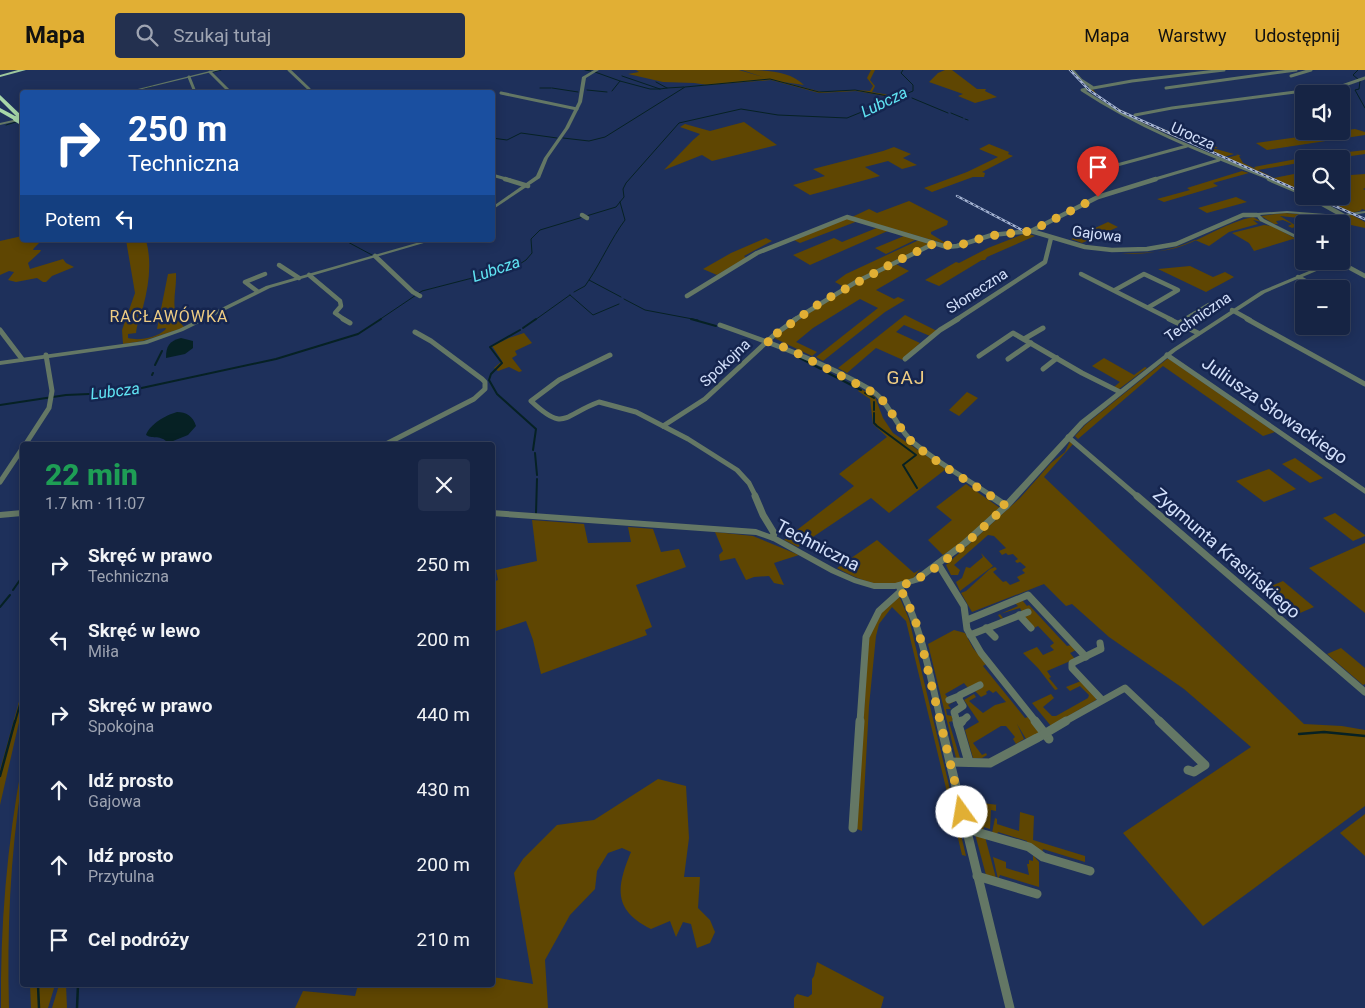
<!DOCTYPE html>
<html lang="pl">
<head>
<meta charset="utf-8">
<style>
	:root { --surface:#162444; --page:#23304f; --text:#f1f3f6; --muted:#9ea4b2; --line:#35415d; --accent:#e1af34 }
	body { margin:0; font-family:Roboto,sans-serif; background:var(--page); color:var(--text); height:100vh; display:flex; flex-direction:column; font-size:19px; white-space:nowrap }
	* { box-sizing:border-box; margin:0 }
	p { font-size:16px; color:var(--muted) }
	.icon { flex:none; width:28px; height:28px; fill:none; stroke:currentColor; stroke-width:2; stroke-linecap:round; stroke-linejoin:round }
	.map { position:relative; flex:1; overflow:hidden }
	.side { position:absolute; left:20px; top:372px; width:475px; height:545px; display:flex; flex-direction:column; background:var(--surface); border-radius:5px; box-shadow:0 2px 12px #0003,0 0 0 1px var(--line) }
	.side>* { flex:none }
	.hud { position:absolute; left:20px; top:20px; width:475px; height:152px; border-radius:5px; box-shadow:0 2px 12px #0003,0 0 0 1px var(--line); background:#1a4fa0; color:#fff; overflow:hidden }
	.tools { position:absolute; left:1295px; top:15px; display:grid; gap:10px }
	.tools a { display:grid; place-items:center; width:55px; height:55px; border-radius:5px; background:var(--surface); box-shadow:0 2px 12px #0003,0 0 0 1px var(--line); font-size:25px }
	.pin { position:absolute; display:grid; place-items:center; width:42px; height:42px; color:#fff; margin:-51px -21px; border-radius:50% 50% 50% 0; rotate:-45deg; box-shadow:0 0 5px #0007 }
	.pin .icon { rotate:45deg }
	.me { position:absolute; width:55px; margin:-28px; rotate:347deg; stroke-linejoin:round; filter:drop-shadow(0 0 4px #0008) }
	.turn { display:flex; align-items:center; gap:18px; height:105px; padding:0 25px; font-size:22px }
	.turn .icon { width:65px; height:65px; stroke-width:2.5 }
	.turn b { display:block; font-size:35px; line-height:42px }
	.then { display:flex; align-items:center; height:48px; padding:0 25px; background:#0003; gap:10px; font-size:19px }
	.round { display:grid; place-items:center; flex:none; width:52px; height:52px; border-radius:5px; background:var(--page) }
	.overview { display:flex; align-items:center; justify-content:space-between; height:85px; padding:0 25px }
	h1 { font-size:30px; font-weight:800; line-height:38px; color:#1e9e55 }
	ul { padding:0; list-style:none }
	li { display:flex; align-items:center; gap:15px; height:75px; padding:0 25px }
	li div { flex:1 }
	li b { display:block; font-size:19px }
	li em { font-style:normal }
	header { display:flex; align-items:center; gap:30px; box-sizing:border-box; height:70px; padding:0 25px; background:var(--accent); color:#111 }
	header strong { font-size:24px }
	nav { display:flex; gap:28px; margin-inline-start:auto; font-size:18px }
	.search { width:350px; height:45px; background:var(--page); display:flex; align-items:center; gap:12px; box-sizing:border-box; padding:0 18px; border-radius:5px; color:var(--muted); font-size:19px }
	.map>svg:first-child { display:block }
	.green { fill:#5f4602 }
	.water { fill:#062124 }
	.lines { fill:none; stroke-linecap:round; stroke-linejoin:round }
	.stream-far2 { stroke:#062124; stroke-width:1 }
	.stream-far1 { stroke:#062124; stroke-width:2 }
	.stream { stroke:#062124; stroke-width:2.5 }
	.minor-far4 { stroke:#647765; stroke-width:3 }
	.minor-far3 { stroke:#647765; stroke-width:4.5 }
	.minor-far2 { stroke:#647765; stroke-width:5 }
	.minor-far1 { stroke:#647765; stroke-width:7 }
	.minor { stroke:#647765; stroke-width:9 }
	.tertiary { fill:#647765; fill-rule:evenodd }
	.trunk { fill:#9ec89e; fill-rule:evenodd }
	.motorway { fill:#a7d6a8; fill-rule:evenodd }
	.rail-casing { stroke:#a5b4d3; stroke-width:2.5 }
	.rail { stroke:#15254f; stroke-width:1; stroke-dasharray:3; stroke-linecap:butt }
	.motorway-bridge { stroke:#a7d6a8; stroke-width:5.5 }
	.route { stroke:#e1af34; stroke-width:9; stroke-dasharray:0 16.2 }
	.labels { text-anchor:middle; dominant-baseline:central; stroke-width:5; stroke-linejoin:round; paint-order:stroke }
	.far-street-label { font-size:15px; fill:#d3e0fb; stroke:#15254f }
	.far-water-label { font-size:16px; font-style:italic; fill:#60e4f3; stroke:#15254f }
	.far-quarter-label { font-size:16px; letter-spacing:1px; fill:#efcd83; stroke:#15254f }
	.street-label { font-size:18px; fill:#d3e0fb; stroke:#15254f }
	.neighbourhood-label { font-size:19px; letter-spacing:1px; fill:#efcd83; stroke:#15254f }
</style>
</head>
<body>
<header>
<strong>Mapa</strong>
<div class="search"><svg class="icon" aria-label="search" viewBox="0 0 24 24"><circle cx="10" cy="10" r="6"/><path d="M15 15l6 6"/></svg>Szukaj tutaj</div>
<nav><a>Mapa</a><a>Warstwy</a><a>Udostępnij</a></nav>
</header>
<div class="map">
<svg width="1365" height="938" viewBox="0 0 1365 938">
	<rect width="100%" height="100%" fill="#1e305b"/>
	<g class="green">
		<path d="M636,0h103l24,7 -21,-7c22,0 47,0 62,15l-21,-3 39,10 34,-2 14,1 3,-5 -6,-8 4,-8h4l-5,10 5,6 -3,6 23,4 -4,1 -35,-6 -37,2 -48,-13 -63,5 -14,-2 -31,-1 -35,-8 11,-2z"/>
		<path d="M945,0h7l25,19h9l-1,2 12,6 -22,6 -17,-7 5,-2 -34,-12 9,-9z"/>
		<path d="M1088,19h5c9,19 89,47 111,56l5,1 -8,-3 4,-2 13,7h-6l22,6 -10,3c-45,-20 -97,-36 -136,-68z"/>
		<path d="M744,52l33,23 -65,16 -10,-6 -38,15 29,-30 7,-6 -20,-7 5,-3 25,7z"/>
		<path d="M1355,59l10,3v3l-98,15 -11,-7z"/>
		<path d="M989,74l20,8 -1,2 5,2 -31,16 3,1 -1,4h-11l-41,15 -8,-4 43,-16 31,-15 -19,-8z"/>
		<path d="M894,77l17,7 -8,4 14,7 -15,4 -14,-8 -23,6 15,9 -70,19 -17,-10 32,-9 -12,-7 70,-18z"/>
		<path d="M1365,80v4l-35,5h-26v3l-46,8 16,8 30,-6v20l-78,-34 12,-3 -3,-2 6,3h-2l4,7 13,6 -2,-2 53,-10z"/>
		<path d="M1341,100l10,5 14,-1v14l-2,1 2,1v20l-3,-1 -2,2 -9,2 -37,-17h27z"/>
		<path d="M1242,101l7,2 -36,10 5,3 -54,16 -7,-3 33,-9 -3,-2z"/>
		<path d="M1236,127l11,5 -40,11 -9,-5z"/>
		<path d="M909,131l39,20 -1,4 -16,7v2l18,11 -97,-28 17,-8 8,4z"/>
		<path d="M1284,143l54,4 14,-2 13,7v6l-28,-6 -57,-6 15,9v2l-3,1 -4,-2 4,-2 -9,-4 -7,1 2,3h-4l-13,-8z"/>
		<path d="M1253,147l9,5 -9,-2 5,4 -29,8 -20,14 -14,-6c-23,10 -49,16 -74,13 20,0 42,0 61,-7 24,-9 46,-24 71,-29z"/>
		<path d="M846,148l12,3 -58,22 -8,-4z"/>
		<path d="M1108,152l10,5 -36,16 -11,-4z"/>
		<path d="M1264,155l8,1 32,17v11l-8,-4 6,-2 -7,-4 3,-2 -5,-3 -39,12 -5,-8 -17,-10z"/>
		<path d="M879,157l11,3 -80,35 -17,-10 41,-17 8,4z"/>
		<path d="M1026,163l9,3 -48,21 -2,3h-3l-43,26 -14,-6 31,-18 3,1 29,-15z"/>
		<path d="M22,166v4l19,1 -7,7 -1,2h8l-1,2 -12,11 2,6 33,-10 3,4 8,4 -22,9 -6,6h-3l-6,-4 -21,4 -8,-2 6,-8 -5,-1 -9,4v-34z"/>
		<path d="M904,166l13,3 -31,15 -11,-6z"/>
		<path d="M766,168l6,3 -28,15 2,2 -29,17 -14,-6 28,-16z"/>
		<path d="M126,170h20c6,22 3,45 -3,67 -2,9 -6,16 -7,26l-8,1v4c11,3 28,0 37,-8l1,-2 -9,1 11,-55 8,-1c1,22 -8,36 8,54l-1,1 -40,13 -20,3 -1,-14 13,-37z"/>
		<path d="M919,170l10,4 -85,43 -9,-5 11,-8z"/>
		<path d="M894,193l15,8 -33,19 18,9 4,-2 7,3 -20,12 -62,49 -7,-4 62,-49 -18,-9 -47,29 -17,14 21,10 -5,4 -38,-18 51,-37z"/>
		<path d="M1190,196l23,11 12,-5 9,5 -28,15 -48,-23z"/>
		<path d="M905,245l32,16 -7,5 -26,-11 -8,7 24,11 -17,17 -27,-12 -29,25 -9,-5z"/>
		<path d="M524,263l8,10 -17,8 2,4 -5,3 10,13 -3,1 -10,-5 -11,4 -4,-3 8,-7 -10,-15 17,-8z"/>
		<path d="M1104,288l30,17 11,-8 2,1 -28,21 -5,-2 6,-5 -28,-16z"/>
		<path d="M1167,289h2l106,73 -12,4 -100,-70 -85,73 -3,-3 10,-11z"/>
		<path d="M861,319l14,8 8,21 10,15 53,36 -57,44 -18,-15 -73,49 -14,-7 70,-54 -15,-12 48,-37 -14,-13 -3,-25 -12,-8z"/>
		<path d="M967,322l11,6 -19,18 -10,-6z"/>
		<path d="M1070,371l3,3 -29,33 260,247 38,2 23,4v76l-162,120 -80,-93 128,-86 -67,-58 -75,-52 -37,-33 -6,2 -22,-22 -72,28 -11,-19 5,-2 24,-22 5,-2 2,2 -4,3 10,10 3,-1 4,4 10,-4 -3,-4 8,-4 -3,-3 4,-3 -6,-5 -3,1 -2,-2 3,-2 -5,-5 -5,1 -2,-2 -4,2 -3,-4 7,-3 -12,-12 -6,-1 -34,30 6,5 -2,5h-7l-5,-10 74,-67 31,-35 14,-11z"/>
		<path d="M1295,388l28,20 -13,5 -28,-19z"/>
		<path d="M1269,399l27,20 -32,13 -28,-21z"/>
		<path d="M966,414l34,24 -40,36 -17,11 -15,-15 24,-20 -16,-13z"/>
		<path d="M1335,443l30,22v1l-12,5 -30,-23z"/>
		<path d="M532,450l52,4 4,19 43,-1 -3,-15 25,2 8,23 18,-3 7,18 -50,18 16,42 -7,3 2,5 -106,39 -8,-34 -7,-19 -33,11v-50l5,-2 -2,-10 41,-9z"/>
		<path d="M715,462l38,4 46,19 -25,8 10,22 -10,-2 -5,-7 -15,1 -8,3 -11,-22 -15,3 -1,-6 4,-4z"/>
		<path d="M877,470l37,33 7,-4c-5,3 -5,8 -10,11 -24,13 -54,-1 -74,-12z"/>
		<path d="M1365,473v70l-56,-45z"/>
		<path d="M981,483l12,13 -33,25 -4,-9 6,-4 4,-11 4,1 13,-11z"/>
		<path d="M1283,511l31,26 -14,6 -31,-26z"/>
		<path d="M899,526l10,23 57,237 -4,-1 -56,-234 -14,-14 -13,17 -3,12 -7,70 -7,125 -5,-2 11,-188 8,-24z"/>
		<path d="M1022,530l5,6 2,-1 38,41 4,-1 5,5 -6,3 5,6 -28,12 4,6 -2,1 9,11 -3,1 -17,-22 -15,-15 14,-6 6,8 11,-5 -4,-4 4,-3 -16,-17 -4,2 -9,-10 -5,-10 -20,6 3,4 -2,1 -3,-4 20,-9 -3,-3z"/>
		<path d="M954,560l11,3 8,15 13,16 -3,2 42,52 3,-1 11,15 -1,2 -12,5 -9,-15 7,15 -8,5 -3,-5 2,-2 -9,-11h-5l-28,17 9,12 4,-2 1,2 -5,3h-9l-8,-28 14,-8 -15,-22 10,-6 2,3 -7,4 14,12 12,-8 11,-3 -10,-11 -3,2 -4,-3 -3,2 1,2 -6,3 -6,-6 6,-3h-13l-4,-5 -19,11 3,4 9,2 -9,5 3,4h-5l1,6 5,1 1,5 -4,1 11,36h-4l-28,-114z"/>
		<path d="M1341,578l24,20v16l-2,1 -36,-31z"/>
		<path d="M1081,611l15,15v4l-45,26 -19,-23 19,-9 3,4 -11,9 9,9h4l32,-18 1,-3 -9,-9 -10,5 -4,-4z"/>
		<path d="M22,621v18l-22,96v-35z"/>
		<path d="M22,694v17c-12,76 -15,150 -13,227h-8c-1,-81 6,-163 21,-244z"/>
		<path d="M658,709l28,7 3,52 -5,39h16l-2,31 12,12 5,12 -5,11 -13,5 -6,-24 -8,-2 -7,15 -6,-16 -19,8c-38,-19 -35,-41 -20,-77l-9,-4 -14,5 -11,18 -2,18 -25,26 -25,45 3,48h-253l8,-17 52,5 3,-11h134l1,-8 40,7 -19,-111 9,-14 34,-34 37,-5z"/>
		<path d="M967,731l31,4h-2v6l-5,-1 -1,19 -6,-2 -1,4 -9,-3z"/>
		<path d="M1020,742l14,4 -1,24 52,16v6l-42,-13 -1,4 -15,-9v-3l-29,-9 -1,2 -5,-1 3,-15 2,1v5l22,7z"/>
		<path d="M1365,744v42l-25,-23z"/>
		<path d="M975,764l10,3 11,41 -10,-3z"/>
		<path d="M1033,785l6,7v25l-39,-12 -2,4 -5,-22 13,5v6l23,7 -2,-11h2v-4l4,1z"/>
		<path d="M817,892l67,35 -3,11h-87v-10l3,-4 11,3 4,-3v-15l2,-3z"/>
		<path d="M30,915h25l-7,23h-17z"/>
		<path d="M59,915h7l1,23h-15z"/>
	</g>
	<g class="water">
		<path d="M181,268l12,3v7l-8,6 -19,4c0,-12 3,-17 15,-20z"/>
		<path d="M177,342c9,0 16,4 19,14l-8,9 -20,8c-8,-9 -14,-3 -22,-8 4,-11 20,-20 31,-23z"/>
	</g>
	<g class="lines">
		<g class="stream-far2">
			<path d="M585,0l6,1"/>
			<path d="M1358,0l-5,5 6,5"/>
			<path d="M213,2l8,-2"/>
			<path d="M595,2l25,9"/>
			<path d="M622,6l38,13 7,-1"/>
			<path d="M1360,11l-1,8 -4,1 10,18"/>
			<path d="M656,12l11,6 17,-1"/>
			<path d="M145,18l8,-2"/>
			<path d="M540,18h11"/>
			<path d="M552,18l26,4"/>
			<path d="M587,20l20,2"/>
			<path d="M612,21l8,-10 30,8h10"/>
			<path d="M131,22l12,-3"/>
			<path d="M912,28l36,15"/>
			<path d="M951,43l12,5"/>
			<path d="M965,49l3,1"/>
			<path d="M6,55l10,-3"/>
			<path d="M492,68l15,2 14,-7 36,5"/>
			<path d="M563,68l26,3 16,-4 80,-50 85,-8 49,13 36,-2 44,8"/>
			<path d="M620,132l5,18c-14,19 -23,40 -36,60l32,17"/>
			<path d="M344,170l28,15"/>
			<path d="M574,222l11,-6 4,-6"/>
			<path d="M570,225l23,20 26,-11"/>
			<path d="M624,229l21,11 53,10"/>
			<path d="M379,250l43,-29 93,-24 11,-7 6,-7 -1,-14 9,-9 76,-23 8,-10 -1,-8 3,-6 53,-60 62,-14 37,6 69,3 66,-27v-6l-12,-12 2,-3"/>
			<path d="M535,250l35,-25"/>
		</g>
		<g class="stream-far1">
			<path d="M691,249l25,7"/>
			<path d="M523,258l13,-9"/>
			<path d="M520,260l-30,17 12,16 -11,11 -2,6 8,14 39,35 -3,21"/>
			<path d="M796,286l25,13"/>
			<path d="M155,295l7,-14"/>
			<path d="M826,302l35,18"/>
			<path d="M152,305l1,-2"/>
			<path d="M865,323l9,5"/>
			<path d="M874,332v8"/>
			<path d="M0,335l66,-10 46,-2 25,-4 139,-30 82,-25 23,-15"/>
			<path d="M874,343v10l3,3 39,29 -13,10 14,23"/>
			<path d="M535,383l2,22"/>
			<path d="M536,443l1,-34"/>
			<path d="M13,520l9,-13"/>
			<path d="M0,537l10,-12"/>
			<path d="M15,652l7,-25"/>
		</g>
		<g class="stream">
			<path d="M1299,664l25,-2 41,4"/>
			<path d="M0,706l15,-55"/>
			<path d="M38,915l1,23"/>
			<path d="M77,938l1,-23"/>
		</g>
		<g class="minor-far4">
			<path d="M289,0l20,19"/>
			<path d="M1072,0l9,10 11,7"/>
			<path d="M1224,0l-92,11 -50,9c59,39 125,64 191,90"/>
			<path d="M210,2l20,20"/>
			<path d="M1291,6l20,-6"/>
			<path d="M189,7l6,15"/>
			<path d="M1166,18l130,-18"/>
			<path d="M501,23l76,16"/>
			<path d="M1135,45l37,-7 170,-22 23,-8"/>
			<path d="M1117,95l70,-19"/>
			<path d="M492,105l18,5"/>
			<path d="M1152,110l67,-20"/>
		</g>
		<g class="minor-far3">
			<path d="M505,109l23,7"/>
			<path d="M1269,109l35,15"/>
			<path d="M1308,126l36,20"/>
			<path d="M582,145l5,3"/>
			<path d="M1031,161l67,-34 58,-18"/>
			<path d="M375,186l38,36 7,4"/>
			<path d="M1339,192l26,14"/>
			<path d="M279,195l20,13"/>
			<path d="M1081,204l91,46"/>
			<path d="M309,205l31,26 1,5 -6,7 10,7"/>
			<path d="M1298,207l22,12"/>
			<path d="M1115,220l29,-16 34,16 -29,17"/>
			<path d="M257,221l-12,-9 20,-8"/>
			<path d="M687,226l70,-43 90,-36 100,30 10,-1 35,-11 39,-4 54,16 27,3 35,-1 29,-5 67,-29h14"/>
			<path d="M1341,230l5,2"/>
			<path d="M1232,240l18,10"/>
			<path d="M794,250l62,-38 77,-38"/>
			<path d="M956,250l89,-58 6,-24"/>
			<path d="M1184,250l25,-15"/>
		</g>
		<g class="minor-far2">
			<path d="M343,249l7,4"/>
			<path d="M1169,249l29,14"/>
			<path d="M1247,249l118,65"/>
			<path d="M1179,253l7,-4"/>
			<path d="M720,255c51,18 104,37 151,65 20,13 25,39 43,53 24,20 53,36 79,54"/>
			<path d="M0,260l22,29"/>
			<path d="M1024,269l19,-11"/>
			<path d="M610,285l-51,25 -28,21c34,32 32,14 68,1l37,10 52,27 49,31 12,13 7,14"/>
			<path d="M1167,285l198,136"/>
			<path d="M979,286l34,-23 69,40 38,19"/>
			<path d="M905,289l35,-29 18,-11"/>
			<path d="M1008,289l23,-16"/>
			<path d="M1043,299l14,-11"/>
			<path d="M663,356l42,-27 68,-63 23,-17"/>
			<path d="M1068,367l70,60"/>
			<path d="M25,375l24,-37 3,-17 -6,-36"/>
			<path d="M384,375l90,-46 11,-10v-7l-3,-3 -51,-38 -16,-9"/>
			<path d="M0,412l22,-33"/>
		</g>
		<g class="minor-far1">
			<path d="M755,426l8,19 11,18 -1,4"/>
			<path d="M991,426l15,10"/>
			<path d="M1137,426l228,196"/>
			<path d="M938,494l26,42 3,23 14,24 55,69"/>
			<path d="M899,516c23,42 31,90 42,136"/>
			<path d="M1019,545l12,13"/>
			<path d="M967,550l61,-25 58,62"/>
			<path d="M986,558l9,9"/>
			<path d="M970,565l58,-23"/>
			<path d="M1100,573l1,6 -29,14v5l30,32"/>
			<path d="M949,630l10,-4"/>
			<path d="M860,652l6,-85 13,-26 21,-19"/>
			<path d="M957,652l-3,-10 9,-6 -4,-7 1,-4 20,-10"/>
			<path d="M961,652l6,-5"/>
			<path d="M1064,652l61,-34 36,34"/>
		</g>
		<g class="minor">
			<path d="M940,651l70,287"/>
			<path d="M957,651l12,41"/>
			<path d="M1035,651l14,18"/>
			<path d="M1159,651l46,44 -11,7 -6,-2"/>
			<path d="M958,655l4,-4"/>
			<path d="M1039,667l27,-16"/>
			<path d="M950,692l40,1 47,-25"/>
			<path d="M853,758l7,-107"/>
			<path d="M966,759l63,18 14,10 47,14"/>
			<path d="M977,806l60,18"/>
		</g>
		<g class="tertiary">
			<path d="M214,0h6l-90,22h-4z"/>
			<path d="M594,0h5l-13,8 -4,24 -13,26 -21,30 -8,20 -48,32v-3l44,-31 8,-18 21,-30 13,-26 4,-25z"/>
			<path d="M22,48v2l-22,5v-2z"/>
			<path d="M1287,141l51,4 27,-4v2l-27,4 -51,-4 -27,2 4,4 40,20v3l-44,-21 -5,-7 2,-1z"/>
			<path d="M427,170h7l-164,48 -87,43 -36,13 -147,21v-4l144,-20 35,-12 87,-43z"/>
			<path d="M1333,191h7l-75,32 -89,58 -92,74 -75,83 -41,37 -49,37 -24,7h-21l-20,-6 -23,-10 -58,-32 -17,-6 -264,-19v-6l264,19 22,8 58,32 20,9 18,5h21l18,-5 49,-37 41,-37 77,-83 92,-72 89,-58z"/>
			<path d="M22,440v6l-22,2v-6z"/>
		</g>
		<path class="trunk" d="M18,0h8l-26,7v-2z"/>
		<path class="motorway" d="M0,25l22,21v3l-8,1 -14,-8v-4l17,9 -17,-17z"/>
		<g class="rail-casing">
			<g id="rail">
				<path d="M1070,0l19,20 31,21 184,82"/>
				<path d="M957,126l67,35"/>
				<path d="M1312,126l53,23"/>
			</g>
		</g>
		<use href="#rail" class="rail"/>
		<path class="motorway-bridge" d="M16,49l5,3"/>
	</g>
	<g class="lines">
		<path class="route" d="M962,742l-42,-175 -6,-21 -15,-30c33,-7 82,-57 107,-80 -29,-20 -66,-40 -93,-63 -16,-15 -21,-36 -37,-49l-87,-45 -23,-8 57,-40 72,-39 38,-18 24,2 31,-10 43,-5 67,-34"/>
	</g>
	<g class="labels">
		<g class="far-street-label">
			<text transform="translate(1193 66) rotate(24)">Urocza</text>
			<text transform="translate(1097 164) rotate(7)">Gajowa</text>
			<text transform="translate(977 221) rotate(-33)">Słoneczna</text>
			<text transform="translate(1198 247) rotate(-34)">Techniczna</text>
			<text transform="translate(725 293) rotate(-43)">Spokojna</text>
		</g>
		<g class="far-water-label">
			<text transform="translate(884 32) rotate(-26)">Lubcza</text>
			<text transform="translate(496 199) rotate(-19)">Lubcza</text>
			<text transform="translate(115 321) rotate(-7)">Lubcza</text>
		</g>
		<g class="far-quarter-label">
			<text x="169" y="246">RACŁAWÓWKA</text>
		</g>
		<g class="street-label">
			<text transform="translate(1275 340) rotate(35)">Juliusza Słowackiego</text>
			<text transform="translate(818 475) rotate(27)">Techniczna</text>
			<text transform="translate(1227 483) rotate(41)">Zygmunta Krasińskiego</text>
		</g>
		<g class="neighbourhood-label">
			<text x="906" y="307">GAJ</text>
		</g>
	</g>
</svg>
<div class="tools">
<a><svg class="icon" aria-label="sound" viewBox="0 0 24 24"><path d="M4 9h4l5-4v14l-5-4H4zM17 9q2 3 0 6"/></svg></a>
<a><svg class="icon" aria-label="search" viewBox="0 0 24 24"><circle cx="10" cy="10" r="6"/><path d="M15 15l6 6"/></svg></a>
<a>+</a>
<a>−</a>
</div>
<div class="pin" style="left:1098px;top:127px;background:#d93025"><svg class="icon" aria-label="arrive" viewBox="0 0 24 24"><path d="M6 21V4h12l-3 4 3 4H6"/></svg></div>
<svg class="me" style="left:962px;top:742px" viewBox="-20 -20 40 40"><circle r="19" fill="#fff"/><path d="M0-13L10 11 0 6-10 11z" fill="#e1af34"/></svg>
<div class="hud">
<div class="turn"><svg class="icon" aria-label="right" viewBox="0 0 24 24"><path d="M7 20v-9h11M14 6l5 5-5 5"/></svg><div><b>250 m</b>Techniczna</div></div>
<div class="then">Potem<svg class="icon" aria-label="left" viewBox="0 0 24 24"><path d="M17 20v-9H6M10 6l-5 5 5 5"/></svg></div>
</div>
<section class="side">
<div class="overview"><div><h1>22 min</h1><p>1.7 km · 11:07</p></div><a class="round"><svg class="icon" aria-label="close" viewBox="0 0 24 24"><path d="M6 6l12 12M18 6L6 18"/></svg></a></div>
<ul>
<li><svg class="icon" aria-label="right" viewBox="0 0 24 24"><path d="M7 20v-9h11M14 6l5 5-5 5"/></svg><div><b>Skręć w prawo</b><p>Techniczna</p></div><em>250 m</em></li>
<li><svg class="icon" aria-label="left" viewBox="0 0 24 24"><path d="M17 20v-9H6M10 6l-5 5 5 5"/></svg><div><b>Skręć w lewo</b><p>Miła</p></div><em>200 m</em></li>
<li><svg class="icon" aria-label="right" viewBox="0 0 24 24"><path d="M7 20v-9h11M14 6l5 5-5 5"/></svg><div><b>Skręć w prawo</b><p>Spokojna</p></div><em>440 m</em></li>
<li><svg class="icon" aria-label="ahead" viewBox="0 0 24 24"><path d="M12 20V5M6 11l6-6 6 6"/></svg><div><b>Idź prosto</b><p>Gajowa</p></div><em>430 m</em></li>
<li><svg class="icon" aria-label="ahead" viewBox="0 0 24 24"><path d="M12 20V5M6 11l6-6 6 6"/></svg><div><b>Idź prosto</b><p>Przytulna</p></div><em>200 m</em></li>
<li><svg class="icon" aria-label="arrive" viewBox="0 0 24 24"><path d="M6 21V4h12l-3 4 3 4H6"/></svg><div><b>Cel podróży</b></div><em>210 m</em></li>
</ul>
</section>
</div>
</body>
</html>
